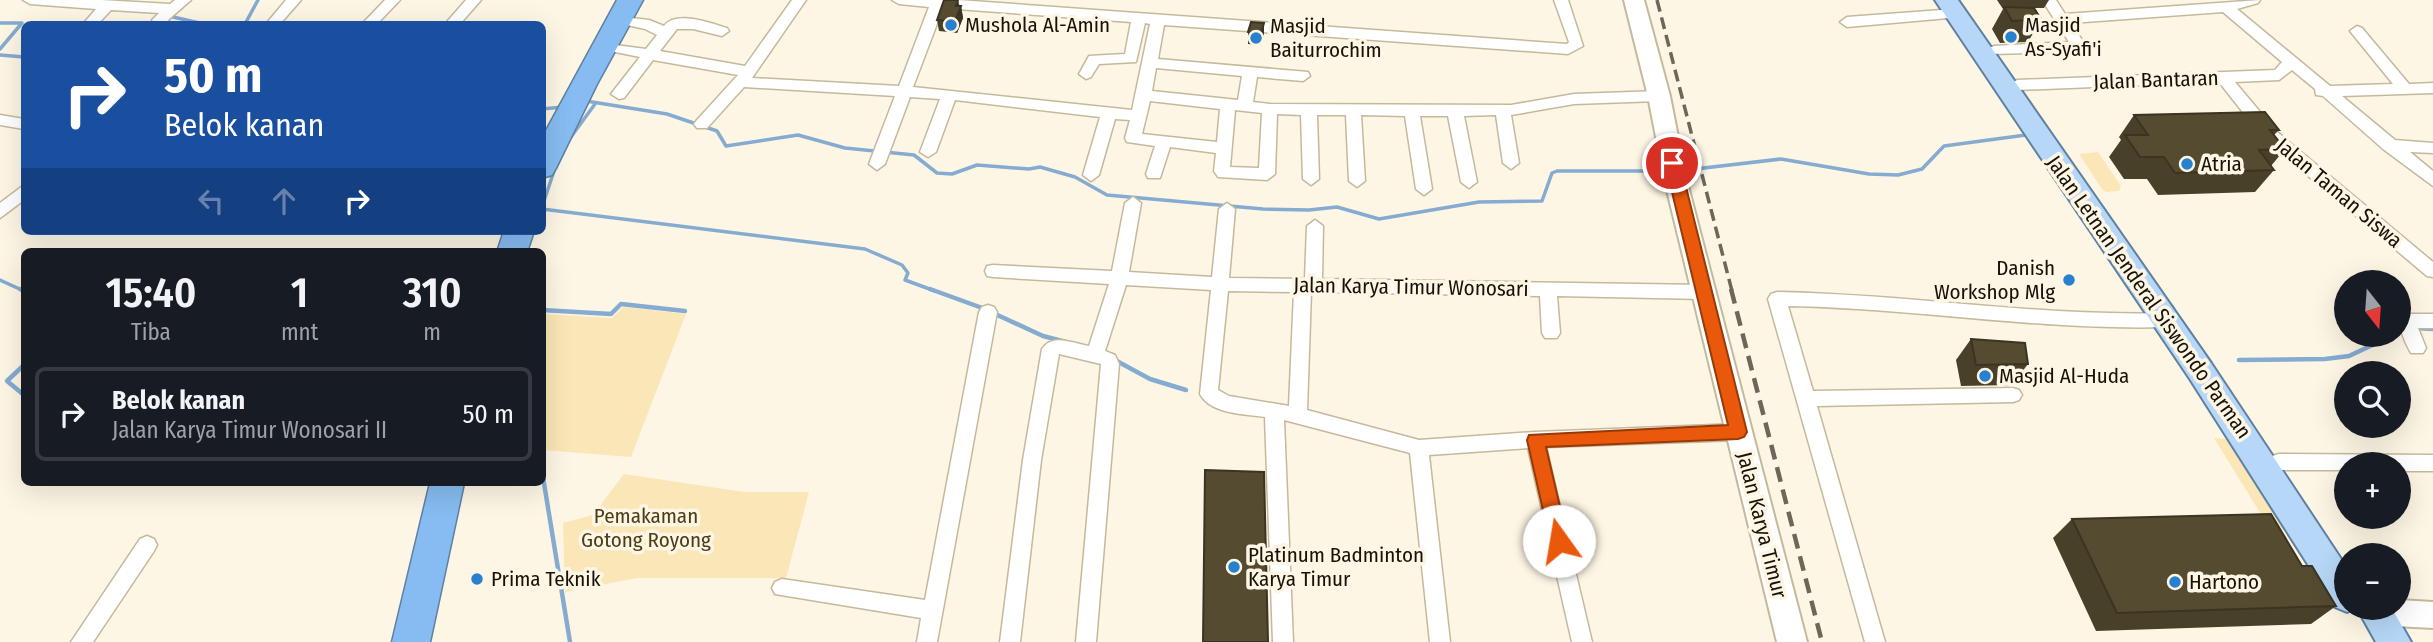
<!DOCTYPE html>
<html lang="id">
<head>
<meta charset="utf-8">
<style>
	:root { --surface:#171b24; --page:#242831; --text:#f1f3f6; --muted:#9ea1a6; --line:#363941 }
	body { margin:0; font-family:"Fira Sans Condensed",sans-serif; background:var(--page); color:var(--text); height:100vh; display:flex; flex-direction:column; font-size:26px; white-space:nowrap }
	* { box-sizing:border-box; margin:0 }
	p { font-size:23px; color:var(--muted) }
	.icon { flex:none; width:38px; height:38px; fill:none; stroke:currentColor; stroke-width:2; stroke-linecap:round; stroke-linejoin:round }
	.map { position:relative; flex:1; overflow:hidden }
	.drawer { position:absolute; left:21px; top:248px; width:525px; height:238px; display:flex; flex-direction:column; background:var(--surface); border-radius:10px; box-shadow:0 7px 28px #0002 }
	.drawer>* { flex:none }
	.top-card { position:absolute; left:21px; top:21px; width:525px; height:214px; border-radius:10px; box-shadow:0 7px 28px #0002; background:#1a4fa0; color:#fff; overflow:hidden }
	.needle { width:46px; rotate:163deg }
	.fabs { position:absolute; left:2334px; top:270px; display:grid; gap:14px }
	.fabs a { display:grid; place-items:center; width:77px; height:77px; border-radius:50%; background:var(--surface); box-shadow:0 7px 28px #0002; font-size:35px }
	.pin { position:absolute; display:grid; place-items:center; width:60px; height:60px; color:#fff; margin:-30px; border:4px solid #fff; border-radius:50%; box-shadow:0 2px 7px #0007 }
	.me { position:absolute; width:77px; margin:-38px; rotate:347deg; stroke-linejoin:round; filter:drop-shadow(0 0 5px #0008) }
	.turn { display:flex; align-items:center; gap:24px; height:147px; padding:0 28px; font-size:32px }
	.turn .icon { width:91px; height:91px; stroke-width:2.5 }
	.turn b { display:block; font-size:49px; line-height:60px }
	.lanes { display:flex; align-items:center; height:66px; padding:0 28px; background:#0003; justify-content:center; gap:35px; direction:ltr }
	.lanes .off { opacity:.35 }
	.eta { display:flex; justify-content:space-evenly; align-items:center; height:119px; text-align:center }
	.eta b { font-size:42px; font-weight:600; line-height:49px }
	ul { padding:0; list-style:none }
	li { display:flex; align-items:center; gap:21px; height:94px; margin:0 14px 10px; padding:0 14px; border:4px solid var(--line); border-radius:10px }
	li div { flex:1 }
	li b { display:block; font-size:26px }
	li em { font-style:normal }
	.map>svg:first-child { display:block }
	.green { fill:#fae6b6 }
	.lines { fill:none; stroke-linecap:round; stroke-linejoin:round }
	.stream-far1 { stroke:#85abd1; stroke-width:3.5 }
	.stream { stroke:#85abd1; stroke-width:4.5 }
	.street-casing { stroke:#c5b99c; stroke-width:3 }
	.secondary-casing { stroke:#c5b99c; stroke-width:4 }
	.primary-casing { stroke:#5f809f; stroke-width:4 }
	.highway-casing { stroke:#5f809f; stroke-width:3 }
	.street { fill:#fff; fill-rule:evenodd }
	.secondary { fill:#fff; fill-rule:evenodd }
	.primary { fill:#b6d7f7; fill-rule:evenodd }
	.highway { fill:#86bcf1; fill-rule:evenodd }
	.rail-far1 { stroke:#6d675a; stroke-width:3.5; stroke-dasharray:12 6; stroke-linecap:butt }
	.rail { stroke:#6d675a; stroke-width:4.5; stroke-dasharray:15 8; stroke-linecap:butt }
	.wall { fill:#49402a }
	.shaded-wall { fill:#3c3422 }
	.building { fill:#554b31; stroke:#3c3422; stroke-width:2 }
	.route { fill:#ea580c; stroke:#983908; stroke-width:2 }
	.poi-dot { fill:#2781cf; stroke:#fef6e4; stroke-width:2.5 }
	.labels { text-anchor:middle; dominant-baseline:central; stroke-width:7; stroke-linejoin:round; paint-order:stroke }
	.poi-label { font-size:21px; fill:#171208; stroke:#fef6e4; text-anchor:start }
	.street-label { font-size:21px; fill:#171208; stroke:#fef6e4 }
	.park-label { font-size:21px; fill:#4c3d16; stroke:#fef6e4 }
</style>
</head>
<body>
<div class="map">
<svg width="2433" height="642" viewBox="0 0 2433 642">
	<rect width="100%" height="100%" fill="#fef6e4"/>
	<g class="green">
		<path d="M2098,152l23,34 -2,5 -13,1 -4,-3 -23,-35z"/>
		<path d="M623,307l63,7 -55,143 -88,-7v-136l69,4z"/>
		<path d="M2214,438l12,1 58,91 -12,2z"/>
		<path d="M624,474l120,18h65l-23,86h-149l-72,14 -2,-69 30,-8z"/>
	</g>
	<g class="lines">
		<g class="stream-far1">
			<path d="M173,17l31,7"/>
			<path d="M0,23h22l-22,26"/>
			<path d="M245,24l13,-24"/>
			<path d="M0,55l24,2"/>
			<path d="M586,101l81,13 50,17 9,15 72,-11 47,13 69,7 23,18 15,1 25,-9 52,4 11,-2 35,10 32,18 156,14 46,1 28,-3 42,12 100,-17 63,-1 10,-28 5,-2h109"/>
			<path d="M542,109l21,-2"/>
			<path d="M568,141l27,-37"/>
			<path d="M1678,171l103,-12 88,15 29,1 24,-6 22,-23 82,-11"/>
			<path d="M542,207l12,-36"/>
			<path d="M542,209l323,40 37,16 6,8 -3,7 30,11"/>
			<path d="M0,280l24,11"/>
		</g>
		<g class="stream">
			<path d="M20,289l4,2"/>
			<path d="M930,289l55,20"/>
			<path d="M542,310l69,4 10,-10 64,7"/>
			<path d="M993,313l50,23 23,6"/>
			<path d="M2416,328l17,1"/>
			<path d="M1113,359l37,20 36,11"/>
			<path d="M2239,360l86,-1 24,-3 47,-22"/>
			<path d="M24,365l-17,16 17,14"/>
			<path d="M542,471l28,171"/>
		</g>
		<g class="street-casing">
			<g id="street">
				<path d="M23,0h78l69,4 5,-4h16l-23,20 3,4 -17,-1 -2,-3 7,-7 -48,-3 -13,14h-15l13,-15 -66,-5z"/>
				<path d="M286,0h15l-21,24h-14z"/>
				<path d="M385,0h15l-23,24h-15z"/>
				<path d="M466,0h15l-21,24h-15z"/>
				<path d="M792,0h14l-54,78 147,8 30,-79 -30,-3 -7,-4h66l609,44 2,-2 -15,-42h14l15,46 -15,8 -404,-29 -6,34 150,13 2,4 -7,5 -46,-4 -4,25 17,2 241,1 63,-11 85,-3 8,5 -8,5 -85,3 -63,11 8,48 -8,6 -8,-6 -7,-48 -32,1 13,66 -8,6 -8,-6 -13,-66h-28l12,73 -8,6 -8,-6 -11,-73 -44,-1 4,66 -8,6 -8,-6 -3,-66h-29l2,64 -8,6 -8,-6 -2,-64 -24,-1 -2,60 -8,6 -49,-3 -4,-6 2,-18 -46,-6 -10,31h-12l-2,-4 9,-28 -28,-4 -2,-4 5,-18 -15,-1 -16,56 -8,6 -8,-6 17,-58 -145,-17 -19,52 -8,5 -8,-5 20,-53 -30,-2 -25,67 -8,6 -8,-6 26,-68 -151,-9 -37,41h-10l-3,-4 3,-4 41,-45 -85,-15 -29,38 -5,1 -8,-5 29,-37 -40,-8 -2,-3 2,-3 46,6 11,-14 -12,-6 -31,-7 -2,-3 2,-3 35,4 15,6c12,-16 46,-3 63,2l2,3 -7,5 -29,-7h-16l-17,22 85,15zM943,8l188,14 -6,32 -36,2 -10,18 7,5 5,-2 8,-13 37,-2 9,-39 5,1 -18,86 -219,-23zM1156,68l86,8 -4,24 -86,-9zM1150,101l70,8 -3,33 -75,-8zM1235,110l27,3 -3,55 -29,-1z"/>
				<path d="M2042,0h14l9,14 195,-14 -2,3 -21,6 93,77 63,-2 -43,-53 7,-5 5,2 47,56 24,-1v10l-91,3 53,44 38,3v10l-23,-1 23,19v15l-50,-37 -60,-53 -7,-1 -1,-6 -23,-19 -13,10 -44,2 41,49 157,131v15l-6,-1 -163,-137 -45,-57 -202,8 -8,-5 8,-5 258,-10 7,-8 -59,-50 -152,11 13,20 -8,9 -87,2 -2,-3 2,-3 5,-2 75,-4z"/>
				<path d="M1955,9l5,2v6l-113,10 -7,-5 7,-5z"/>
				<path d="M0,115l24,4v10l-24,-4z"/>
				<path d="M24,185v15l-24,18v-15z"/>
				<path d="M1133,197l8,6 -12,69 83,5 7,-68 8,-6 8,6 -6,69 76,1 2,-53 8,-6 8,6 -1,53 382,6 6,2 3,5 -3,5 -6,2 -147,-3 3,37 -3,5h-12l-3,-5 -2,-37 -229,-4 -4,118 112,30 116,-8 204,-8 7,3 2,5 -2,5 -7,3 -193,7 46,195h-20l-44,-194 -99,7 21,187h-20l-20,-189 -126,-33 9,222h-20l-8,-225c-20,-3 -55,-3 -65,-23l11,-104 -85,-5 -21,66 10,4 4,9 -23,278h-20l25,-278 -42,-10 -18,106 -21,182h-20l23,-182 19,-111c10,-16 31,-6 47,-3l20,-62 -116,-7 -6,-1 -2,-5 2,-5 6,-1 119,6 13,-68zM1228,291l66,1 -5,114 -60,-10 -11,-6z"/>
				<path d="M1777,292c131,2 261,25 392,21l6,2 3,5 -3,5 -6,2c-127,4 -254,-19 -381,-21l25,85 200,-3 6,2 3,5 -3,5 -6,2 -196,4 68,236h-20l-97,-343 3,-5z"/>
				<path d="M988,305l6,2 3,5 -60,330h-20l4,-24 -146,-24 -3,-6 3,-6 7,-3 143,21 54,-288 3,-5z"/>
				<path d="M2407,314h26v14h-15l8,20 -3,5h-12c-6,-10 -13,-26 -10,-37z"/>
				<path d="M2279,454l154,1v16h-34v-7h-52v6h-68l-7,-2 -2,-6 2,-6z"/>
				<path d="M147,536l7,3 3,6 -3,6 -61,91h-22l69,-103z"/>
			</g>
		</g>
		<g class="secondary-casing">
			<g id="secondary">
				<path d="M1624,0h20l26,96 16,82 121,464h-30l-113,-464 -16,-82z"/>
				<path d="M2399,600l34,2v26l-57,-3 -10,-4 -4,-9 2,-5h35z"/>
			</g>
		</g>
		<g class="primary-casing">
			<path id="primary" d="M1935,0h23l253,363 136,205v39h44l20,35h-35l-19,-34 -10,4 -12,-5 -145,-228z"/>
		</g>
		<g class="highway-casing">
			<g id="highway">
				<path d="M617,0h26l-46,84 -41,84 -4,7 -10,3v-40z"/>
				<path d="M504,231h30l-7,21h-30z"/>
				<path d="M430,483h34l-34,159h-38z"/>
			</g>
		</g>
		<use href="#street" class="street"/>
		<use href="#secondary" class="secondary"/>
		<use href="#primary" class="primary"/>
		<use href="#highway" class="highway"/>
		<path class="rail-far1" d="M1657,0l75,291"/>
		<path class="rail" d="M1731,289l91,353"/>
	</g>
	<g class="wall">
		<path d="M1997,0h52l-5,8h-10l7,11 -13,23 -28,1 -8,-14 11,-20z"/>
		<path d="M959,6h2l2,12 -6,15 -18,-2 -2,-11z"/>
		<path d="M1264,23v12l-4,10 -12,-1v-12z"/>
		<path d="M2134,115l145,15 -5,5 11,14 -14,17 3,4 -19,22 -97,3 -11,-16h-23l-15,-22 12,-17 -2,-3z"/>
		<path d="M1971,339l57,25 -16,21 -51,1 -5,-26z"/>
		<path d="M2072,519l230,47 34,40 -25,18 -215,7 -43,-93z"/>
	</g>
	<g class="shaded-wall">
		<path d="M958,0l2,9 1,-3 2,12 -6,15 -2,-12 1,-15z"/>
		<path d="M1264,23v12l-4,10 1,-11z"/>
	</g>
	<g class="building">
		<path d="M944,0h14l-2,6h5l-6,15 -18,-1z"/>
		<path d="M2004,7l30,1 7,11 -29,2z"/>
		<path d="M1251,22l13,1 -3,11 -13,-2z"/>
		<path d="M2265,112l14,18h-9l15,19 -26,1 15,20 -99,3 -11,-16h-24l-15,-22h23l-14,-20z"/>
		<path d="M1971,339l54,4 3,21 -52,1z"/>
		<path d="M1205,470l59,2 4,170h-65z"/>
		<path d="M2271,514l31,52h10l24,40 -219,7 -45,-94z"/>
	</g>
	<path class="route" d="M1672,158l8,5 67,269 -3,5 -6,2 -192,8 22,94 -3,6 -6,2 -7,-2 -2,-6 -23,-101 2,-5 199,-10 -63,-262z"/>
	<g class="poi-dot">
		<circle cx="951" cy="25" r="7"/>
		<circle cx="2011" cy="37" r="7"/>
		<circle cx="1256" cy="38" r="7"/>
		<circle cx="2187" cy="164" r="7"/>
		<circle cx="2069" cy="280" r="7"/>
		<circle cx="1985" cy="376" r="7"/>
		<circle cx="1234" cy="567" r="7"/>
		<circle cx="477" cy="579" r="7"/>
		<circle cx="2175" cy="582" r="7"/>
	</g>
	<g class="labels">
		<g class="poi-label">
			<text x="965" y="25">Mushola Al-Amin</text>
			<text x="2025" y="25">Masjid<tspan x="2025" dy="24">As-Syafi'i</tspan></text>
			<text x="1270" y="26">Masjid<tspan x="1270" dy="24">Baiturrochim</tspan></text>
			<text x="2201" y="164">Atria</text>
			<text x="2055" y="268" text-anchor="end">Danish<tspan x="2055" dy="24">Workshop Mlg</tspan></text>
			<text x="1999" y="376">Masjid Al-Huda</text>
			<text x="1248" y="555">Platinum Badminton<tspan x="1248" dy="24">Karya Timur</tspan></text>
			<text x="491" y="579">Prima Teknik</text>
			<text x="2189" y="582">Hartono</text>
		</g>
		<g class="street-label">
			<text transform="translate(2156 80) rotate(-2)">Jalan Bantaran</text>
			<text transform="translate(2339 193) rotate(40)">Jalan Taman Siswa</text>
			<text transform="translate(1411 287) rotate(1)">Jalan Karya Timur Wonosari</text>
			<text transform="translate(2149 297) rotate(55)">Jalan Letnan Jenderal Siswondo Parman</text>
			<text transform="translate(1762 525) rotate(76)">Jalan Karya Timur</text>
		</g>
		<g class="park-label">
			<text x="646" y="516">Pemakaman<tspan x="646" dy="24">Gotong Royong</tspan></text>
		</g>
	</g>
</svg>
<div class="fabs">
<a><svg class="needle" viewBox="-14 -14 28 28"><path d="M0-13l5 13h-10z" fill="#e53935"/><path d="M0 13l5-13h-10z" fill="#9ea1a6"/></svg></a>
<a><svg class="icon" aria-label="search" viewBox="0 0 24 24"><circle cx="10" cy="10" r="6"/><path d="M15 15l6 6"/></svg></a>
<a>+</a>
<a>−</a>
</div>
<div class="pin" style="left:1672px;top:163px;background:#d93025"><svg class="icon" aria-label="arrive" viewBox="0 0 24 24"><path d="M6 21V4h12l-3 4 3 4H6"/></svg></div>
<svg class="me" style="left:1559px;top:541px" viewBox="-20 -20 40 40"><circle r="19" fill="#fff"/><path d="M0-13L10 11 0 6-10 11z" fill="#ea580c"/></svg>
<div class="top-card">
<div class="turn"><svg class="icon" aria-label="right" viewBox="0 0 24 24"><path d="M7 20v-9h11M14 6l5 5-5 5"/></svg><div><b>50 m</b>Belok kanan</div></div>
<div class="lanes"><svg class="icon off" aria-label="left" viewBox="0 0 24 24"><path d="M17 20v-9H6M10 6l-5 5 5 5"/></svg><svg class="icon off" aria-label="ahead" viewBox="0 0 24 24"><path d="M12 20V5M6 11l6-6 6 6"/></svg><svg class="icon" aria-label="right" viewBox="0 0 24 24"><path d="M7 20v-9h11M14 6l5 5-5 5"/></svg></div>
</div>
<section class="drawer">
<div class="eta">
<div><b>15:40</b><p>Tiba</p></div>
<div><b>1</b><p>mnt</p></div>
<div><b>310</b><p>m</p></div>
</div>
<ul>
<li><svg class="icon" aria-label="right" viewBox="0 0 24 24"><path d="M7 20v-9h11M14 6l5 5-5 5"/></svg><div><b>Belok kanan</b><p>Jalan Karya Timur Wonosari II</p></div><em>50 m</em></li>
</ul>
</section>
</div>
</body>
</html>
